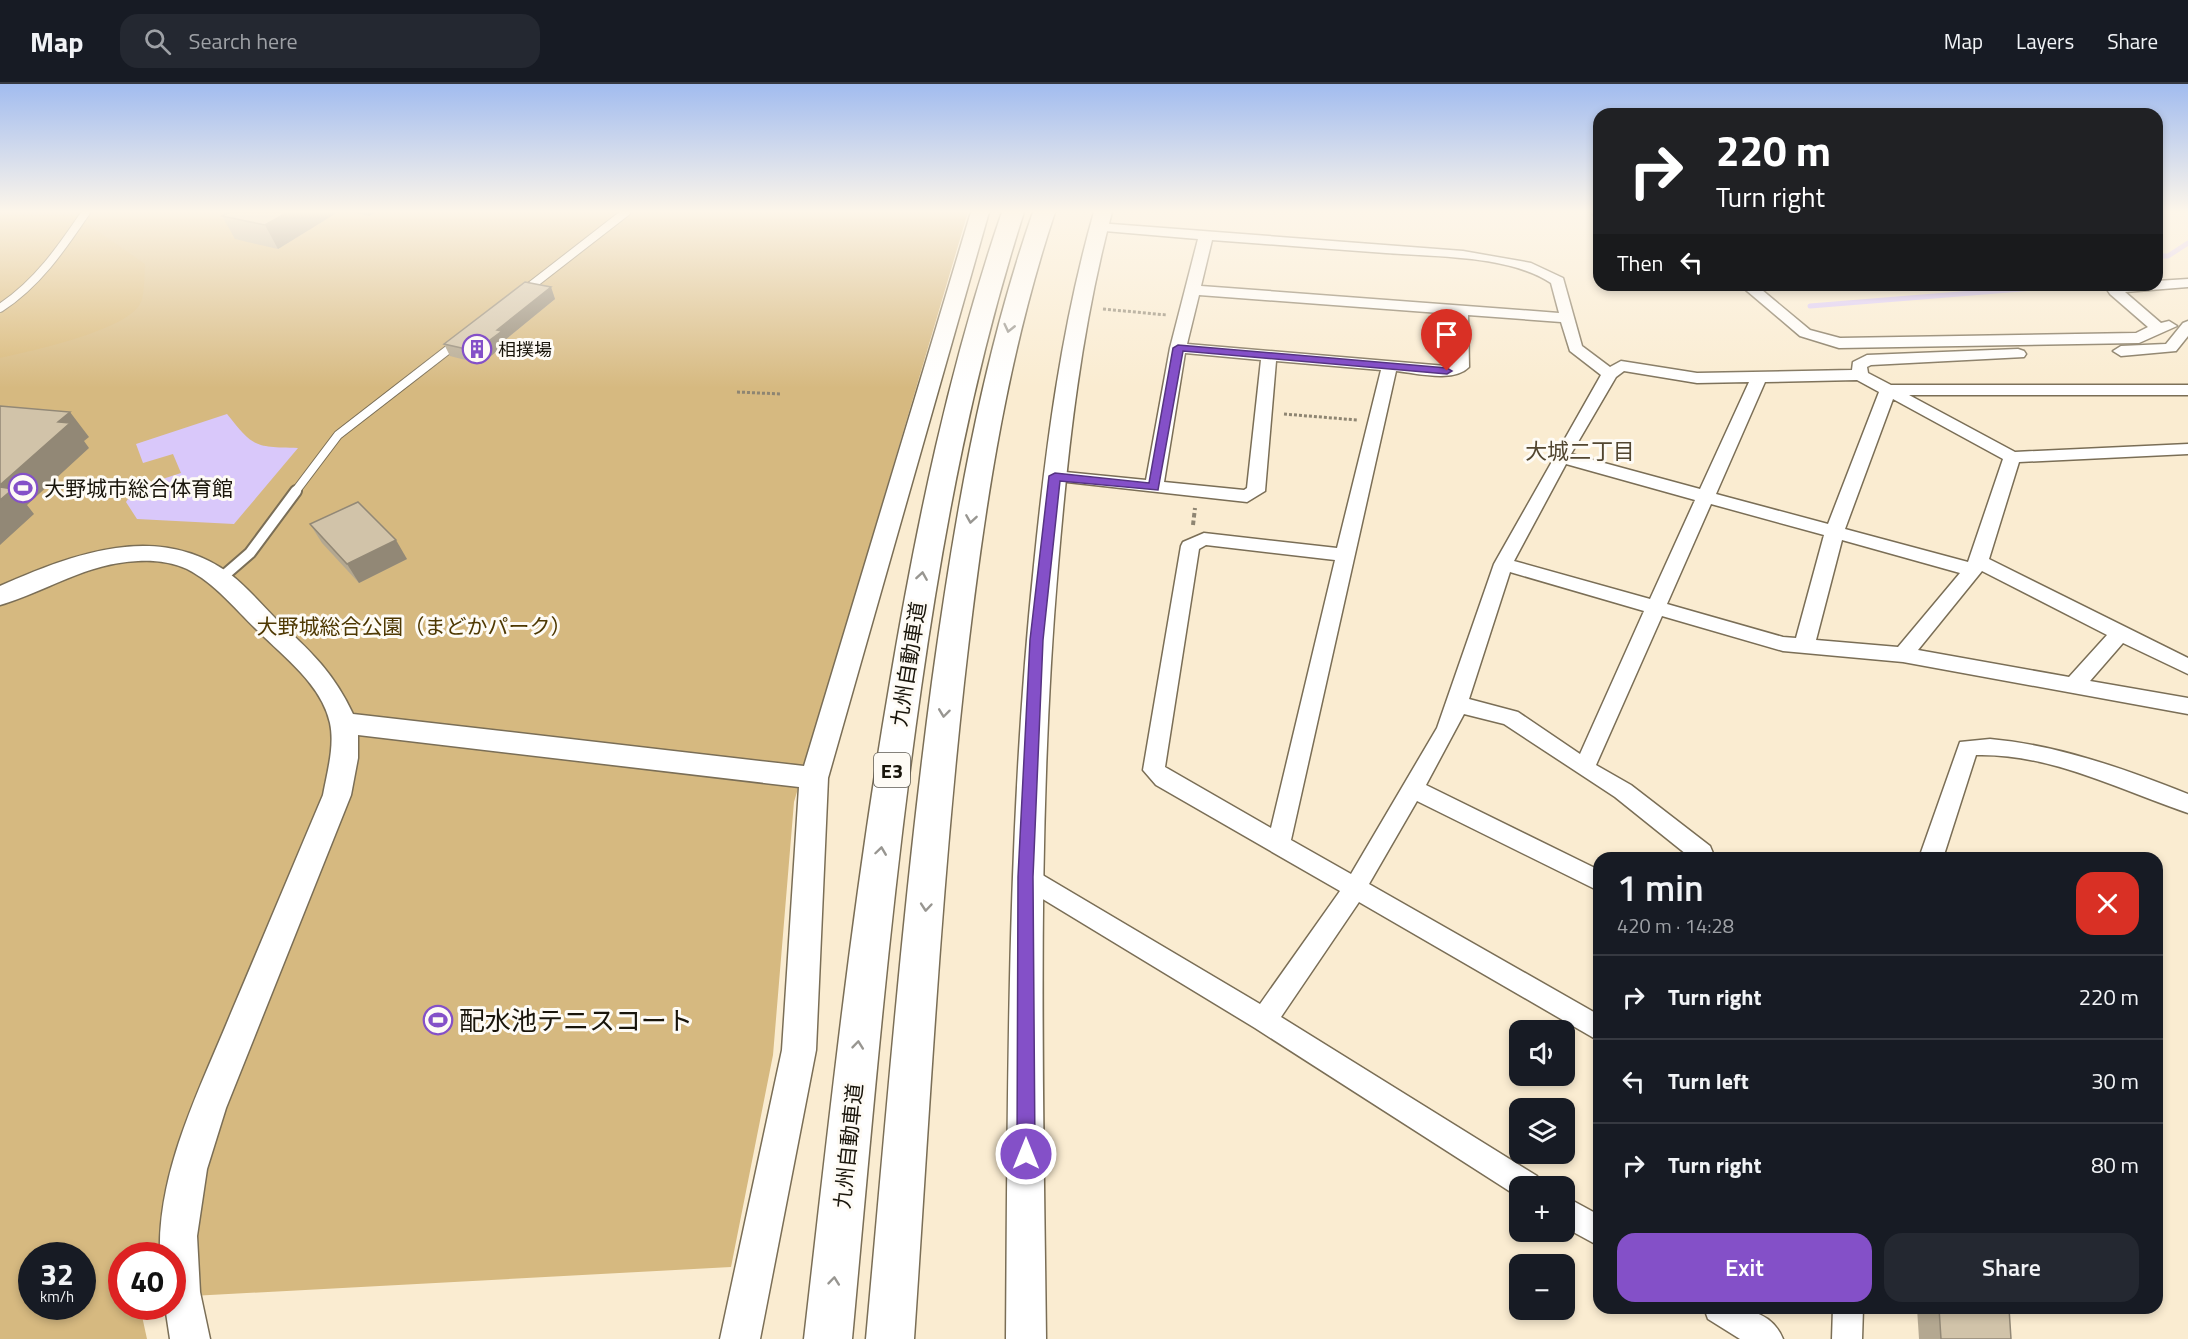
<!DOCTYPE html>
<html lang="en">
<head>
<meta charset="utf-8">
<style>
	:root { --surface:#171b24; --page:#242831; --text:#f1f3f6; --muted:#9ea1a6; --line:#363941; --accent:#8450c8 }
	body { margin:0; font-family:"Titillium Web","Noto Sans JP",sans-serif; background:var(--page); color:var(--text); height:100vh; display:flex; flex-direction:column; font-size:22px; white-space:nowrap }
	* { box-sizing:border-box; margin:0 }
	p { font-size:20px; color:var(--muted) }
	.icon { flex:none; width:33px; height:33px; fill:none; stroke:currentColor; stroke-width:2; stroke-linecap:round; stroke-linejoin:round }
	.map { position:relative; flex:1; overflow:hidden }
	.sheet { position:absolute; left:1593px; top:768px; width:570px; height:462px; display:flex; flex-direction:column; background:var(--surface); border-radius:18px; box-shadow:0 3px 9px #0003 }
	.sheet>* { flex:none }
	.hud { position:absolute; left:1593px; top:24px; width:570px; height:183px; border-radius:18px; box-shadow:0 3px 9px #0003; background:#202124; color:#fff; overflow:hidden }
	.buttons { position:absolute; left:1509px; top:936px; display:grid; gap:12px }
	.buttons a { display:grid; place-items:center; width:66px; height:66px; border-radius:12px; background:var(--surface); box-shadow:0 3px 9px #0003; font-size:30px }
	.speed { position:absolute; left:18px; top:1158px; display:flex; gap:12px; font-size:30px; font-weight:700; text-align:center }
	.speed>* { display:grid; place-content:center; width:78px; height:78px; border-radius:50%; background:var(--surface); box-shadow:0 3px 9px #0003; line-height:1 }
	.speed small { font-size:15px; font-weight:400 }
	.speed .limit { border:9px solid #d22; background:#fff; color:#111 }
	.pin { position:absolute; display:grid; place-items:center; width:51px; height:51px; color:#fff; margin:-62px -26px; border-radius:50% 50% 50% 0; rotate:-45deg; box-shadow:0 0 6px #0007 }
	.pin .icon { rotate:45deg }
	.me { position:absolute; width:66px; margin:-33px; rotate:0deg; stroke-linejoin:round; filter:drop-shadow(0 0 4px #0008) }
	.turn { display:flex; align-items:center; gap:21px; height:126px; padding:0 24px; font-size:27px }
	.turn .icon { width:78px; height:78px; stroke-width:2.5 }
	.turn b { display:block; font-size:42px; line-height:51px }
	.then { display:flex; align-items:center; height:57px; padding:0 24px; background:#0003; gap:12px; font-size:22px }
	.round { display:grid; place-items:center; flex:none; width:63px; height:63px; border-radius:18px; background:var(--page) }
	.overview { display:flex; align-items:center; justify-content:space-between; height:102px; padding:0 24px }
	h1 { font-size:36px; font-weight:600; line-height:45px }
	.primary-button { display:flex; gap:12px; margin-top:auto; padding:12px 24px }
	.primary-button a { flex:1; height:69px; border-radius:18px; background:var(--accent); color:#fff; font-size:24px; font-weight:600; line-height:69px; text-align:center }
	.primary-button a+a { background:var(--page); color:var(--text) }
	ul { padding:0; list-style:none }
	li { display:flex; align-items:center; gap:18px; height:84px; padding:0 24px; border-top:2px solid var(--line) }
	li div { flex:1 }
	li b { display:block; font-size:22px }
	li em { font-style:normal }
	header { display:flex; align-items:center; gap:36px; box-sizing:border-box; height:84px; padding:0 30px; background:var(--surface); border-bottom:2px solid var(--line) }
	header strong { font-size:28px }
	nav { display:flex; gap:33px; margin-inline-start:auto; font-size:21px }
	.search { width:420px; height:54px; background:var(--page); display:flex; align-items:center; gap:15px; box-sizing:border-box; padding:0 21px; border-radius:18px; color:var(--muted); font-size:22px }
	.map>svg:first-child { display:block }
	.green { fill:#d6b980; fill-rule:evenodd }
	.forest { fill:#d7b777 }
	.water { fill:#d9c8fa }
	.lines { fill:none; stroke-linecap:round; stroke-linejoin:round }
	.stream { stroke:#d9c8fa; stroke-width:5 }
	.service-far1-casing { stroke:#7a6e56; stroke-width:10 }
	.service-casing { stroke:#7a6e56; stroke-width:14 }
	.minor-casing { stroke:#7a6e56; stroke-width:3 }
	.tertiary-casing { stroke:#7a6e56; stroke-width:3 }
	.motorway-casing { stroke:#7a6e56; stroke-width:3 }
	.path-far1 { stroke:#8e8572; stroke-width:3; stroke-dasharray:3 2; stroke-linecap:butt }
	.path { stroke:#8e8572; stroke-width:4; stroke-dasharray:4.5 3; stroke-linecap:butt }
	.service-far1 { stroke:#fff; stroke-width:8 }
	.service { stroke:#fff; stroke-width:10 }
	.minor { fill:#fff; fill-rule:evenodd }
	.tertiary { fill:#fff; fill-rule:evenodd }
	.motorway { fill:#fff; fill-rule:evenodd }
	.wall { fill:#b4a891 }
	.shaded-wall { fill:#928876 }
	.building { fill:#d1c3a9; stroke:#928876; stroke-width:1.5 }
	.oneway { stroke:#989691 }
	.route { fill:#8450c8; stroke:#563482; stroke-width:1.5 }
	.labels { text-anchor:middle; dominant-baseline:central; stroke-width:6; stroke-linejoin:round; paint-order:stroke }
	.far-poi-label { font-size:18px; fill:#19150b; stroke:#fefbf5; text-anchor:start }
	.shield { fill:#fefbf5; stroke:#5e5a51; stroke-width:1.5 }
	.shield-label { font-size:20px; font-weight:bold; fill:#19150b }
	.poi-label { font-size:21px; fill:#19150b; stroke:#fefbf5; text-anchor:start }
	.park-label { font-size:21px; fill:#4e3802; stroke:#fefbf5 }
	.street-label { font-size:21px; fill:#19150b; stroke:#fefbf5 }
	.neighbourhood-label { font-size:22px; fill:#524630; stroke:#fefbf5 }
	.near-poi-label { font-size:26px; fill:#19150b; stroke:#fefbf5; text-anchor:start }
</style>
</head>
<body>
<header>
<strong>Map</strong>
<div class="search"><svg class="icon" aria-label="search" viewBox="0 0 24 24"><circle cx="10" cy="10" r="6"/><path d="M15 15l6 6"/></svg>Search here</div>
<nav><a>Map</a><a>Layers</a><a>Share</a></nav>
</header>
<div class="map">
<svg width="2188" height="1255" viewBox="0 0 2188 1255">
	<rect width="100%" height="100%" fill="#faecd1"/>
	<path class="green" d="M8,128h960l-174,590 -21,253 -42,212 -558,30 -1,-41h-50v50l18,1 7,32h-147v-1123zM32,1172h50v50h-50z"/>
	<path class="forest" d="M0,128h70l75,52c-1,11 0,31 -5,40 -15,27 -109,47 -140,54z"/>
	<path class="water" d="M227,330c27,34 28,33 71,34l-64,76 -97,-5 -11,-17 9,-14 46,-15 -8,-19 -30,9 -7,-19z"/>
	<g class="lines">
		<g class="stream">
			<path d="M2157,172h11l20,-13"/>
			<path d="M1810,222l263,-21"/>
		</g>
		<g class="service-far1-casing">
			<g id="service-far1">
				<path d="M523,208l103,-80"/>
				<path d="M0,224c37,-24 61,-59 86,-96"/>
				<path d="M295,408l43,-57 120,-93"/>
			</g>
		</g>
		<g class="service-casing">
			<path id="service" d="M220,495l30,-26 46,-62"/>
		</g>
		<g class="minor-casing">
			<g id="minor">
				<path d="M1592,128h7v5l-5,-1z"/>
				<path d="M1098,139l365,28 68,12 32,15 19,68 28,21 11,-6 76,12 155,-3 1,-8 14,-7 151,-6 6,2 2,3 -2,3 -153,8 -4,2 1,6 23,12h297v10h-279l106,57 173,-8v10l-169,8 -30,97 199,99v16l-65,-31 -33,38 98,17v16l-285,-52 -120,-11 -121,-35 -66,149 35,20 79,61 5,12h-24l-76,-61 -111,-73 -40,-10 -38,71 173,85v21l-182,-90 -48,83 230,131v26l-240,-139 -78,115 256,159 4,10h-21v11l-3,-1 -262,-168 -237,-144 -4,-7 4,-7 8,-3 8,3 226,134 80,-113 -184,-106 -13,-15 38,-224 2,-4 21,-9 133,15 44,-178 -105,-9 -11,130 -18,11 -198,-22 -3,-4 3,-4 6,-1 91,9 24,-132 28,-109 -105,-9 -2,-3zM1212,156c58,4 116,9 174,13 49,4 123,2 165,30l8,30 -358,-27zM1199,211l254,19v50l-7,2 -259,-22zM1468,231l93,7 9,29 31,24 -107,189 -57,164 -86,146 -60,-34 105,-469c20,2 58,12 73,-4zM1185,269l76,7 -14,128 -3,2 -80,-8zM1624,287l73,12 52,-1 -49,107 -129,-35 45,-77zM1857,296l22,12 -51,132 -112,-30 49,-112zM1893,315l110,60 -35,103 -123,-33zM1566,380l129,36 -45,99 -136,-38zM1711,420l113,31 -28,103 -13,-1 -116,-33zM1842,456l118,33 -62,74 -82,-7zM1206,461l129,15 -64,268 -106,-61 34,-218zM1982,487l125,64 -38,42 -151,-27zM1510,488l134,39 -64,143 -62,-42 -49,-13z"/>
				<path d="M2188,195v8l-63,5 36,31 8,-2 8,5 -38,17 -300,5 -39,-12 -60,-51h16l54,45 30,8 296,-5 12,-6 -38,-33 -2,-3c10,-11 35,-6 49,-6v-4z"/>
				<path d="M2188,237v15l-12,15 -55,5 -8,-5 8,-5 45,-2 17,-21z"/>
				<path d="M1990,655c68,6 135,30 198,55v19c-68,-23 -138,-60 -212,-58l-33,103h-24l41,-116z"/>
				<path d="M1564,1112l35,19v31l-35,-19z"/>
				<path d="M1704,1224c30,0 66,-2 79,31h-43l-32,-20z"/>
				<path d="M1833,1224h30l-1,31h-30z"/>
			</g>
		</g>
		<g class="tertiary-casing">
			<g id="tertiary">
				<path d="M971,128h18l-161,566 -12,272 -56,289h-40l62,-289 17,-263 -441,-52v23l-7,37 -125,313 -19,61 -10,67 3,56 10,47h-40l-5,-33h7v-50h-12c-3,-85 40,-167 71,-243 31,-73 61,-145 92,-218 4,-22 12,-49 7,-72 -8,-38 -46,-66 -72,-92 -23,-22 -42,-47 -71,-62 -15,-7 -34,-9 -49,-8 -51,2 -91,30 -138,44v-19c73,-32 158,-65 230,-12 17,13 31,30 46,45 33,31 57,52 77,95l451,52z"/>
				<path d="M1094,128h18c-31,116 -44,234 -54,354 -22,257 -15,515 -12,773h-40c2,-258 1,-517 28,-774 12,-119 27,-237 60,-353z"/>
			</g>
		</g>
		<g class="motorway-casing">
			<g id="motorway">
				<path d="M1002,128h22c-50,156 -80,315 -103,476 -31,216 -49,434 -69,651h-48c25,-218 48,-435 85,-651 27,-162 60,-321 113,-476z"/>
				<path d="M1033,128h22c-51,153 -73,311 -91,471 -24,218 -35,437 -50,656h-48c20,-219 37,-439 66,-657 22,-160 48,-317 101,-470z"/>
			</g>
		</g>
		<g class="path-far1">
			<path d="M1103,225l64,6"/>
			<path d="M737,308l44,2"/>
			<path d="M1284,330l73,6"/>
		</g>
		<path class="path" d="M1193,441l2,-17"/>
		<use href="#service-far1" class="service-far1"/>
		<use href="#service" class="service"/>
		<use href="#minor" class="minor"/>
		<use href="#tertiary" class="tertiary"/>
		<use href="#motorway" class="motorway"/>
	</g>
	<g class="wall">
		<path d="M338,128l-60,37 -43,-10 -13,-23z"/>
		<path d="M351,128h25l-7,4z"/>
		<path d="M551,203l4,12 -50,41 2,3 -26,21 -31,-8 -6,-12z"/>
		<path d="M310,440l97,35 -48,24 -37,-40z"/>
		<path d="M1917,1224h92l2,31h-92z"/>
	</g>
	<g class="shaded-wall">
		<path d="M288,128h50l-60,37 -13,-24z"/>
		<path d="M368,128h8l-7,4z"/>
		<path d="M551,203l4,12 -50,41 2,3 -26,21 -6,-13 22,-21z"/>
		<path d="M70,328l19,25 -5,4 5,7 -62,57 7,9 -34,31v-60l58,-63z"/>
		<path d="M396,456l11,19 -48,24 -12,-19z"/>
	</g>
	<g class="building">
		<path d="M229,128h59l-23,13 -43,-9z"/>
		<path d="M525,198l26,5 -54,43 5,1 -27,20 -31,-7z"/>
		<path d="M0,322l70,6 -12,10 12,1 -70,62z"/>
		<path d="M0,403l13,2 -13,11z"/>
		<path d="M358,418l38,38 -49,24 -37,-40z"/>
		<path d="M1939,1224h70l2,31h-70z"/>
	</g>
	<defs><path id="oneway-chevron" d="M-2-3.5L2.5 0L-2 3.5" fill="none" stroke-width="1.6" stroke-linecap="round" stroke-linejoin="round" transform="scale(1.5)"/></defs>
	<g class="oneway">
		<use href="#oneway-chevron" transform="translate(1009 244) rotate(103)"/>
		<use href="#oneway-chevron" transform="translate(971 435) rotate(99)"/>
		<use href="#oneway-chevron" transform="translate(922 492) rotate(-81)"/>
		<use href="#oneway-chevron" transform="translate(944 629) rotate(97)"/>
		<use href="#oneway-chevron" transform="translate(881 767) rotate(-82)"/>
		<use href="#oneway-chevron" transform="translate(926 823) rotate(95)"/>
		<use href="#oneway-chevron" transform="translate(858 961) rotate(-84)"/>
		<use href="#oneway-chevron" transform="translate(834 1197) rotate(-84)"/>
	</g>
	<linearGradient id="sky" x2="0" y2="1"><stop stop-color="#a2bcef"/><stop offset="0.42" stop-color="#fdf6ea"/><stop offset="1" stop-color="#fdf6ea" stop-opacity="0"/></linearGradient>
	<rect width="2188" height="304" fill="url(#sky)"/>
	<path class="route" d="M1178,261l269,23 5,3 -5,3 -264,-23 -25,139 -98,-9 -17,159 -10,237 2,277 -3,6 -6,3 -7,-3 -2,-6 1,-277 12,-237 19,-164 6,-3 94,10 24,-135z"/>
	<defs>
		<g id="building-ring" transform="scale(1.5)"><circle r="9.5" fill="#fefbf5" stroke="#8450c8" stroke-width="1.5"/><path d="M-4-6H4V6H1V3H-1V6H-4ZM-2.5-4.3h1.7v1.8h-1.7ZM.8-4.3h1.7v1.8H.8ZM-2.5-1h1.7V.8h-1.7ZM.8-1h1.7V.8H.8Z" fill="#8450c8"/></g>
		<g id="stadium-ring" transform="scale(1.5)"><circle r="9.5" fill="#fefbf5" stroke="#8450c8" stroke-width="1.5"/><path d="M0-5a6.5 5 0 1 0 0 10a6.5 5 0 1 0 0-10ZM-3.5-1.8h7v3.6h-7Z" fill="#8450c8"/></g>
	</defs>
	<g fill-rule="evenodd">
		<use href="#building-ring" x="477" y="265"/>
		<use href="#stadium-ring" x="23" y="404"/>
		<use href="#stadium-ring" x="438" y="936"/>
	</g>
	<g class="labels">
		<g class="far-poi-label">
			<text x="498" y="265">相撲場</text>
		</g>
		<rect class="shield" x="874" y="669" width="36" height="34" rx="4.5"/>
		<g class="shield-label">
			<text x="892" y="686">E3</text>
		</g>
		<g class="poi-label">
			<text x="44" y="404">大野城市総合体育館</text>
		</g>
		<g class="park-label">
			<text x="414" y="542">大野城総合公園（まどかパーク）</text>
		</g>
		<g class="street-label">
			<text transform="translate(908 580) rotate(-81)">九州自動車道</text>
			<text transform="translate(848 1062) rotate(-84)">九州自動車道</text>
		</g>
		<g class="neighbourhood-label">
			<text x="1580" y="367">大城二丁目</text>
		</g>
		<g class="near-poi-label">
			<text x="459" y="936">配水池テニスコート</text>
		</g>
	</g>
</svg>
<div class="buttons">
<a><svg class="icon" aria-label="sound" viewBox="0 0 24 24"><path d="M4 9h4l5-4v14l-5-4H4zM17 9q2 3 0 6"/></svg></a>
<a><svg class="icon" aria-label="layers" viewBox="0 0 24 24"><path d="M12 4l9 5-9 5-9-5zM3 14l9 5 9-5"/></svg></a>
<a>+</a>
<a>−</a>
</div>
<div class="speed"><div>32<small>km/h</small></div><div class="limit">40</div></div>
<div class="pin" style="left:1447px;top:287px;background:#d93025"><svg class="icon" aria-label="arrive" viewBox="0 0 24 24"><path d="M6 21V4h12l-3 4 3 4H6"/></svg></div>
<svg class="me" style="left:1026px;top:1070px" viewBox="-20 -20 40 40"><circle r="17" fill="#8450c8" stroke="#fff" stroke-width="3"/><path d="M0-11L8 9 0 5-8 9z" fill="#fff"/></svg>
<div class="hud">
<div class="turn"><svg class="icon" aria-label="right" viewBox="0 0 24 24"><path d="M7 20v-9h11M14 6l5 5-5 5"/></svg><div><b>220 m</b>Turn right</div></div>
<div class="then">Then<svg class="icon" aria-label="left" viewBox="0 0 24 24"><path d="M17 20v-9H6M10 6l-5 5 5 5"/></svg></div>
</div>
<section class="sheet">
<div class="overview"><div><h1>1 min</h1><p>420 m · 14:28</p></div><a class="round" style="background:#d93025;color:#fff"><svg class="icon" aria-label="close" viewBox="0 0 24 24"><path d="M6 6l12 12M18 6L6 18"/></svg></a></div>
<ul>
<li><svg class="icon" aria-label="right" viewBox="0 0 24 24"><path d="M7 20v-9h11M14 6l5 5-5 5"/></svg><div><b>Turn right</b></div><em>220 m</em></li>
<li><svg class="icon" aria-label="left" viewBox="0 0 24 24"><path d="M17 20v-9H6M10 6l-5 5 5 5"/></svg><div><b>Turn left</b></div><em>30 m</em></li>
<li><svg class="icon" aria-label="right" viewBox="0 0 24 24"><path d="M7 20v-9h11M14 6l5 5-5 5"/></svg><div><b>Turn right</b></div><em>80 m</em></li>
</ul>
<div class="primary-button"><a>Exit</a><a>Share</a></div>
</section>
</div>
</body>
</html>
